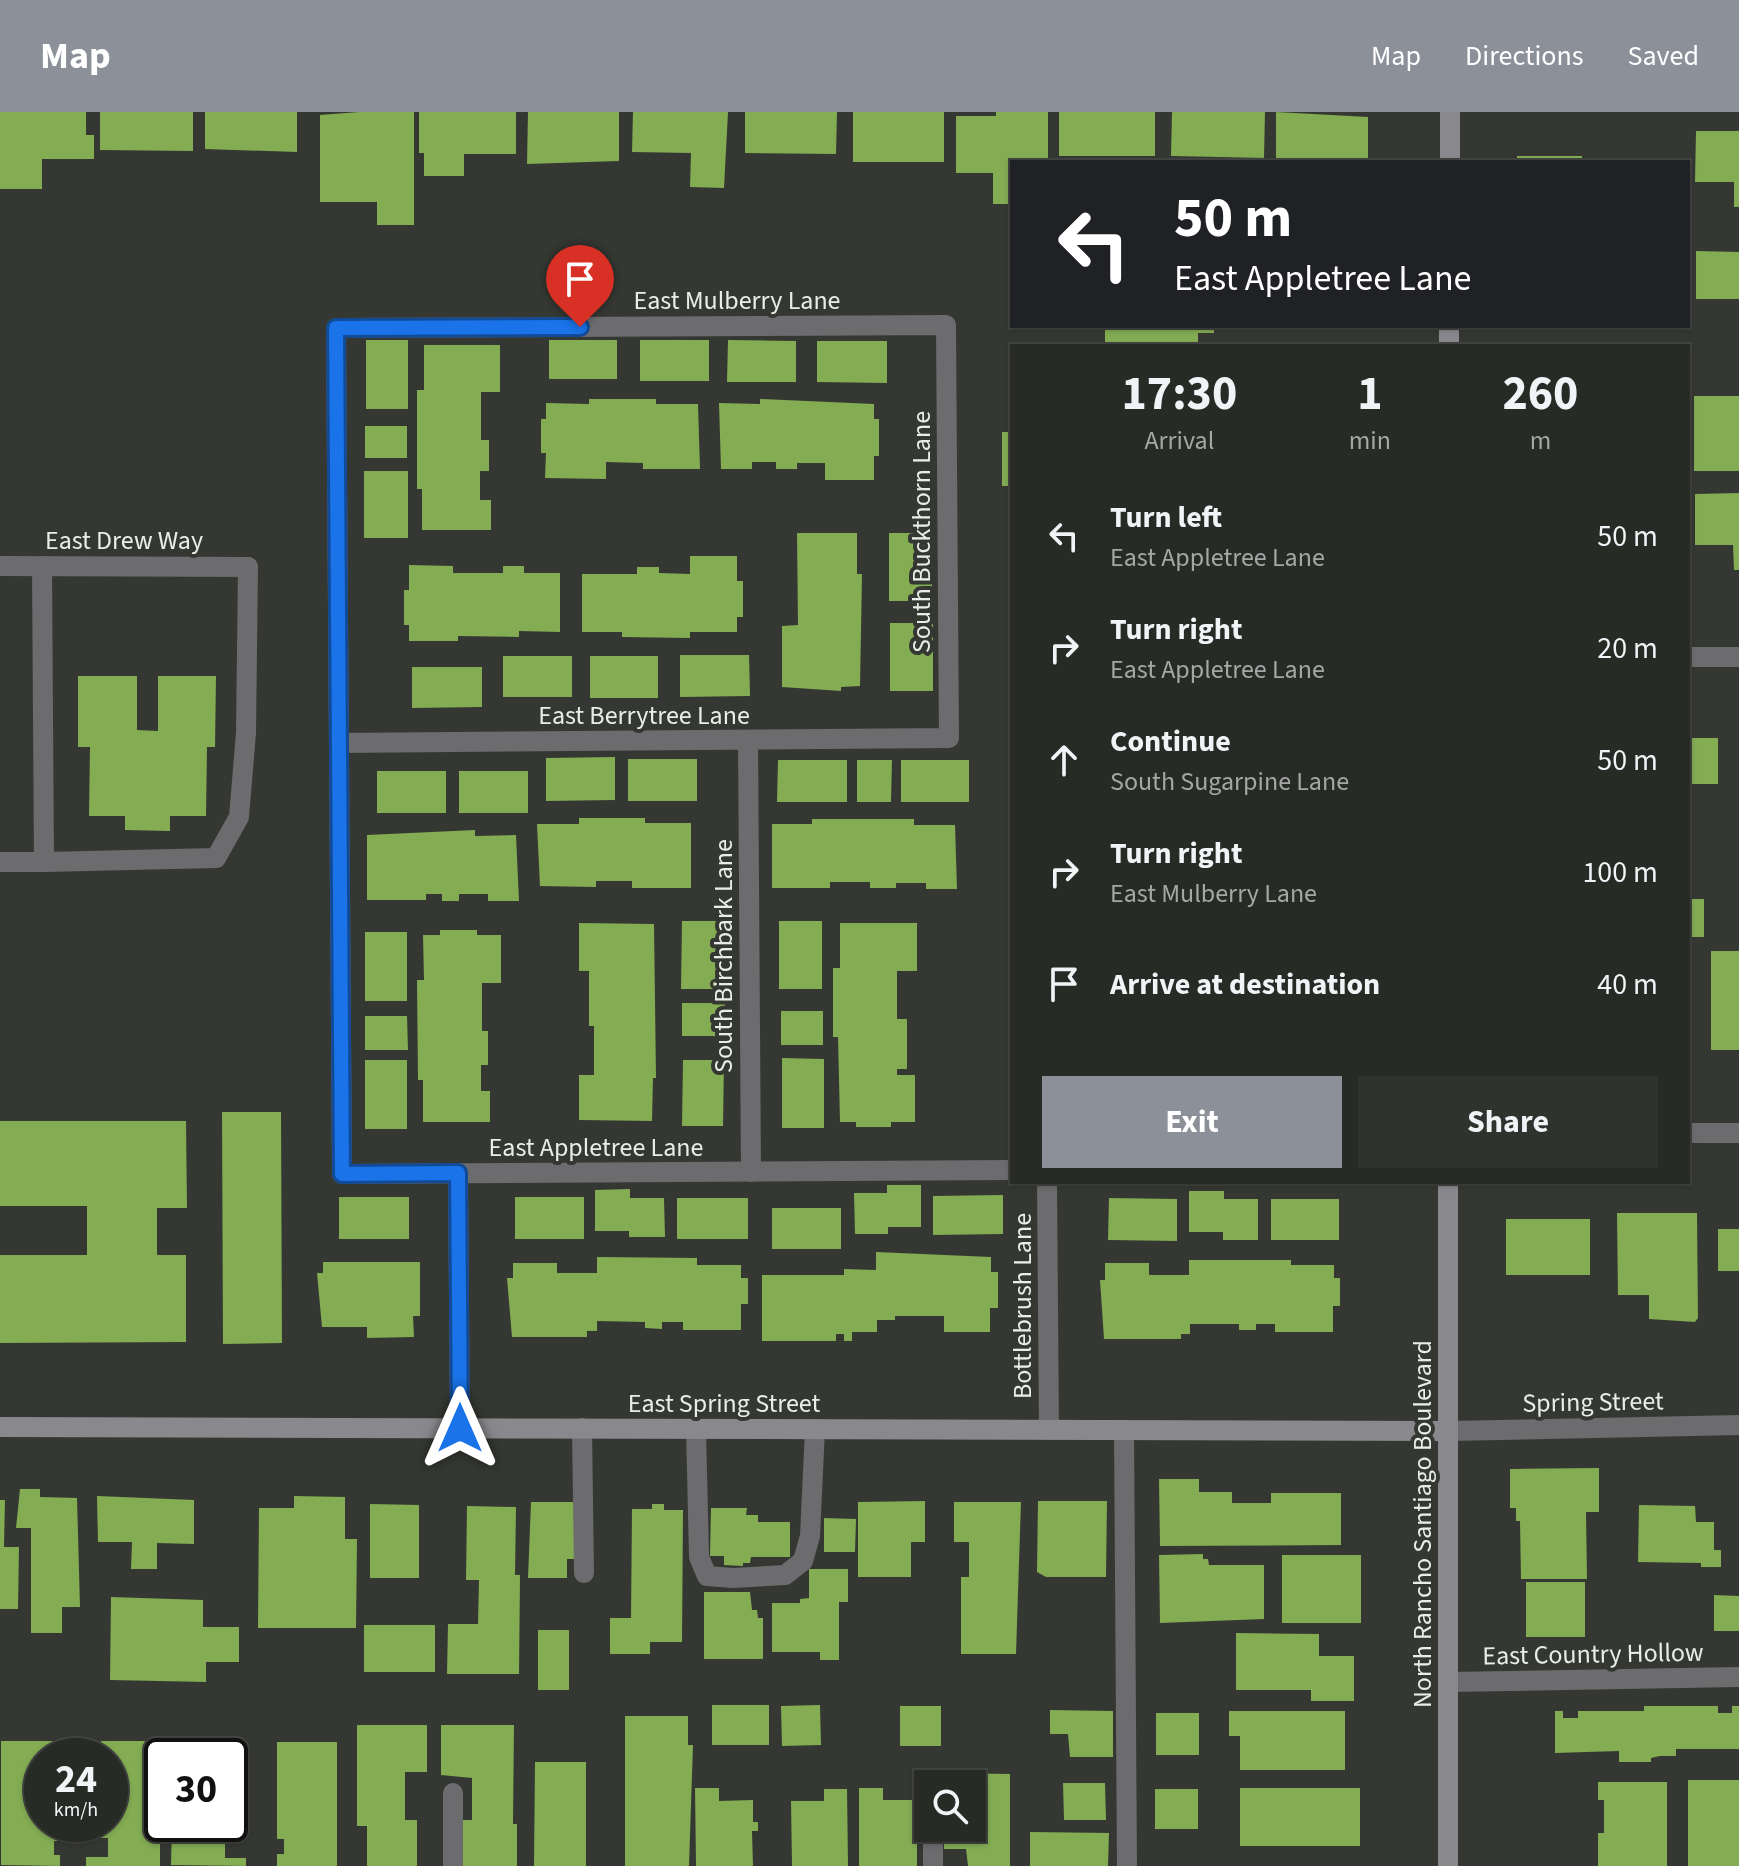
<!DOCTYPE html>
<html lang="en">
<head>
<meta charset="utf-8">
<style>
	:root { --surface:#282a26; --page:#30322e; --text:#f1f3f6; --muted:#a5a7a7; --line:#444643; --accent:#8c9099 }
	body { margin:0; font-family:"Source Sans 3",sans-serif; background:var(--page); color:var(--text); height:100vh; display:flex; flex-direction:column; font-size:30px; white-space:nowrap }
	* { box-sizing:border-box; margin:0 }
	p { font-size:26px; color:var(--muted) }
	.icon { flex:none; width:44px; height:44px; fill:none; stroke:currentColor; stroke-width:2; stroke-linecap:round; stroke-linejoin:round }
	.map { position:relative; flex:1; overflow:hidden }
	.details { position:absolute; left:1010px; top:232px; width:680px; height:840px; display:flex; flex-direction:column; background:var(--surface); border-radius:0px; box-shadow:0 2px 6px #0004,0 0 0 2px var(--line) }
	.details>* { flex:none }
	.hud { position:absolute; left:1010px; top:48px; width:680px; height:168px; border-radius:0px; box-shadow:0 2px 6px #0004,0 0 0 2px var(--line); background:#202124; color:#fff; overflow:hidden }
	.fabs { position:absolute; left:914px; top:1658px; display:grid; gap:16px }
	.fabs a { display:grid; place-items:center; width:72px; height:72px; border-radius:0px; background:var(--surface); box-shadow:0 2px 6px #0004,0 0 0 2px var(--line); font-size:40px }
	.speed { position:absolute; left:24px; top:1626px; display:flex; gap:16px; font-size:40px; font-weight:700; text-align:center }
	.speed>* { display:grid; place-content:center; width:104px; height:104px; border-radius:50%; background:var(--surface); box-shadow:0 2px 6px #0004,0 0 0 2px var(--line); line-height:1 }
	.speed small { font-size:20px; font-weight:400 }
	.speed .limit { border:4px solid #111; border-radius:12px; background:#fff; color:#111 }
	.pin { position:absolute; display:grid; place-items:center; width:68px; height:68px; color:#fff; margin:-82px -34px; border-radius:50% 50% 50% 0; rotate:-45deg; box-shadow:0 0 8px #0007 }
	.pin .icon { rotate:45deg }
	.me { position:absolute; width:88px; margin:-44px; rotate:0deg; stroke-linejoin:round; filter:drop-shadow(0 0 6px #0008) }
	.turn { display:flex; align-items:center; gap:28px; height:168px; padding:0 32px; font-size:36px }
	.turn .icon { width:104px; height:104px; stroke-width:2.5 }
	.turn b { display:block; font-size:56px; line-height:68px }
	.eta { display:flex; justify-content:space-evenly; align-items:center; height:136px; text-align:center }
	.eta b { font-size:48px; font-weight:700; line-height:56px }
	.action { display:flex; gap:16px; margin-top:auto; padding:16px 32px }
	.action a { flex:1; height:92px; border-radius:0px; background:var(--accent); color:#fff; font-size:32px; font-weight:700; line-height:92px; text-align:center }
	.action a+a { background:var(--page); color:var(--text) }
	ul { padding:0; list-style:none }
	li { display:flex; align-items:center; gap:24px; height:112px; padding:0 32px }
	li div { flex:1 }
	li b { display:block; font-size:30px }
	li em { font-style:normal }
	header { display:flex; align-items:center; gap:48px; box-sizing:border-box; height:112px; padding:0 40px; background:var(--accent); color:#fff }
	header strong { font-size:38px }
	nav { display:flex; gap:44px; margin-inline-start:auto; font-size:28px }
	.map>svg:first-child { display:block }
	.building { fill:#83ac53 }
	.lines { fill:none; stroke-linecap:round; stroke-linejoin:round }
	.lane { stroke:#6c6b6e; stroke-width:20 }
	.street { stroke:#6c6b6e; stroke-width:20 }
	.secondary { stroke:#89888d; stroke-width:20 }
	.route-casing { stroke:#114b97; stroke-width:20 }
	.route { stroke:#1a73e8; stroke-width:14 }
	.labels { text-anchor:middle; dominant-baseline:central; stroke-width:8; stroke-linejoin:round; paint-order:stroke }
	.street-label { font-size:26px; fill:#eaece8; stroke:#353832 }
</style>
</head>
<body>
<header>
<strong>Map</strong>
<nav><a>Map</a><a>Directions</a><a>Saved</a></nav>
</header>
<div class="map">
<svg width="1739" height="1754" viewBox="0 0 1739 1754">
	<rect width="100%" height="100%" fill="#353832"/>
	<g class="building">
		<path d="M0,0h86v23h8v24h-52v30h-42z"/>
		<path d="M100,0h93v39l-93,-1z"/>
		<path d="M205,0h92v40l-92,-3z"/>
		<path d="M359,0h55v113h-37v-23h-57v-87z"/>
		<path d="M419,0h97v42h-52v22h-40v-23h-5z"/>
		<path d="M528,0h91v49l-92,3z"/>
		<path d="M633,0h95l-4,76 -34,-1 1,-34 -59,-1z"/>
		<path d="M745,0h92l-1,42 -91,-1z"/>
		<rect x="853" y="0" width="91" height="50"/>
		<path d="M996,0h52v50h-36v42h-19v-31h-37v-57h40z"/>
		<rect x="1059" y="0" width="96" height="44"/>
		<path d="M1172,0h93l-1,46 -93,-2z"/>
		<path d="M1276,0l92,5v45h-92z"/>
		<path d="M1696,19h43v76h-5v-25h-39z"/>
		<rect x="1517" y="44" width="65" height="6"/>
		<path d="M1696,139l43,1v47h-43z"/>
		<path d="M1105,214h109v7h-16v13h-93z"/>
		<rect x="366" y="228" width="42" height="69"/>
		<rect x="549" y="228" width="68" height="39"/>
		<rect x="640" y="228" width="69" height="41"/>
		<path d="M728,228l68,1v41h-69z"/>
		<path d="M817,229h70v42l-70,-1z"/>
		<path d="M424,233h76v47h-19v48h8v31h-9v29h11v30h-69v-41h-5v-99h7z"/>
		<rect x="1694" y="284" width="45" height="75"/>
		<path d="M589,287h67v5h42l2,65h-57v-6l-37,-1v17l-61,-1 1,-25h-5v-34h5v-16l43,1z"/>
		<path d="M760,287l114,5v15h5v37h-5v24h-49v-17h-28v6h-21v-7h-24v7h-31l-2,-66 41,1z"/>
		<rect x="365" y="314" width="42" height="32"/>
		<rect x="1002" y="320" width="10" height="54"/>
		<rect x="364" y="359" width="44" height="67"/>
		<path d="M1739,381v77h-5l-1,-25h-38v-51z"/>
		<path d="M797,421h60v41h5l-2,112 -19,1v4l-59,-4v-61l16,-1z"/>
		<rect x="889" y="421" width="43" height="68"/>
		<path d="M690,444h47v25h6v36h-6v15h-47v6l-68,-1v-5h-40v-58h55v-7h22v6l31,1z"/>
		<path d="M409,453l44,1v7h50v-7h21v7h36v59l-41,-1v6l-61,-1v5h-49v-16h-5v-35h5z"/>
		<rect x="890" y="511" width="43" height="68"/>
		<path d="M680,543h69l1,41 -70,1z"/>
		<rect x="503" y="544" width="69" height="41"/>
		<rect x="590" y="544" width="68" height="42"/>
		<path d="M412,555h70v40l-70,1z"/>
		<path d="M78,564h59v54l21,1v-55h58l-1,71h-8l-1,69h-36v15l-45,-1v-14h-36l1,-69h-12z"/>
		<rect x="1688" y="626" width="30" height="46"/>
		<path d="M615,645v43l-69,1v-43z"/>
		<rect x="628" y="647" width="69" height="42"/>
		<path d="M778,648h69v42h-70z"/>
		<path d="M857,648h35l-1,42h-34z"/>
		<rect x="901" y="648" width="68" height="42"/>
		<rect x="377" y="659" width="69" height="42"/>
		<rect x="459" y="659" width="69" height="42"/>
		<path d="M579,706h66v5h46v65h-59v-7h-36v6l-56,-1 -3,-62h42z"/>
		<path d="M812,707h102v6h41l2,64h-31v-6h-30v5h-26v-6h-40v6h-58v-64h40z"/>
		<path d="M475,718v6l41,-1 3,66h-31v-7h-29v7h-17v-7h-16v6h-59v-65z"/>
		<rect x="1688" y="787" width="16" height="38"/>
		<path d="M682,809h43l-1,68h-43z"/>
		<rect x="779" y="809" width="43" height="68"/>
		<path d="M579,811l75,1 2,154h-3l-1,43 -73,-1v-45h15v-49h-5v-55h-10z"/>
		<path d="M840,811h77v48h-20v48h10v50h-10v6h18v47h-24v5h-35v-5h-16l-2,-85h-5v-69h7z"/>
		<path d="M440,818h37v5h24v48h-19v48h6v34h-7v26h9v31h-67v-42h-5l-1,-100h7l-1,-45h17z"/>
		<rect x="365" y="820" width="42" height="69"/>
		<rect x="1711" y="839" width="28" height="99"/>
		<path d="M682,891h43l-1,33h-42z"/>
		<rect x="781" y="899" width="42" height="34"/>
		<path d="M365,904h42l1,34h-43z"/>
		<path d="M782,946l42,1v69h-42z"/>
		<rect x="365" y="948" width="42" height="69"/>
		<path d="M683,948h41l-1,66h-41z"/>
		<path d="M222,1000h59l1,231 -59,1z"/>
		<path d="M0,1009h186l1,87h-30v47h29v87l-186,1v-88h87v-49h-87z"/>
		<path d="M887,1073h34v42h-33v7h-33l-1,-41h33z"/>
		<path d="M630,1077v9h34l1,39h-36v-6h-34v-41z"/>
		<path d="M1189,1079h35v8h34v41h-35v-8h-34z"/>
		<path d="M1003,1083v39l-70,1v-39z"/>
		<rect x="339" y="1085" width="70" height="42"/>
		<rect x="515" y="1085" width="69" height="42"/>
		<rect x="677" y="1086" width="71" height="41"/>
		<path d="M1109,1086l68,1v42l-69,-1z"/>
		<rect x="1271" y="1087" width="68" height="41"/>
		<rect x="772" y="1096" width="69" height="41"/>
		<path d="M1617,1101h80l1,105 -3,4 -46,-3v-24h-31z"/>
		<rect x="1506" y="1107" width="84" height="56"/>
		<rect x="1718" y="1117" width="21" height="42"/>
		<path d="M876,1140l115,5v15h7v36h-8v24h-46v-16h-49v4h-18v12h-25v9h-8v-7h-8v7h-74v-66h82v-6l32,1z"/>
		<path d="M597,1145l100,1v7h44v13h7v26h-7v26h-58v-8h-21v7l-17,-1v-6l-48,-1v10h-10v6h-75l-5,-59h6v-15h44v10h40z"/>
		<path d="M1189,1148h102v5h43v13h6v28h-7v26h-58v-8h-19v6h-17v-6h-49v10h-9v5h-77l-4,-59h5v-17h44v12h40z"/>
		<path d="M323,1150h97v54h-7l1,21 -47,1v-11h-45l-5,-54h6z"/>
		<path d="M1599,1356v44h-13l1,67h-66l-1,-58h-4v-13h-6v-39z"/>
		<path d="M1159,1367h40v13h33v11h39v-10h70v52l-181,1z"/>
		<path d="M20,1377h20v8l37,1 3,109h-18v26h-31v-105h-15z"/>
		<path d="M97,1384l97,4v44l-37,-1v26h-26l1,-27h-34z"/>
		<path d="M294,1384l51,1v42h12l-1,89h-98l1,-120h35z"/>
		<path d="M0,1388h5l-1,47h15l-1,62h-18z"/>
		<path d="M925,1389v41h-14v35h-53v-75z"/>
		<path d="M1038,1389h69l-1,76h-60l-9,-5z"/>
		<path d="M531,1390h43v57h-7v19h-39z"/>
		<path d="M954,1390h67l-5,152h-55v-77h8v-35h-15z"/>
		<path d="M370,1392l49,1v73h-49z"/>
		<path d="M652,1392h12v6h19l-1,132h-32v12h-40v-36h21l1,-109h20z"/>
		<path d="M1639,1393l56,1 1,16h18v28h7v17h-20v-4l-63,-1z"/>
		<path d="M467,1394l49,1 -1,68h5l-1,99h-72l1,-50h30l1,-44h-13z"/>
		<path d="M711,1396h36l-1,7h12v7h32v35h-39l-1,6h-7v3l-19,-1v-9h-14z"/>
		<path d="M824,1406l32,1 -1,33h-31z"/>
		<path d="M1203,1442v5h5l1,6h55v54l-104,4 -1,-68z"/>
		<rect x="1282" y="1443" width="79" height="68"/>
		<path d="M809,1457h39v33h-9v58h-19v-8h-48v-49h28v-4l9,-1z"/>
		<rect x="1526" y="1470" width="59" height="55"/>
		<path d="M704,1480h46l2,18h5l1,8h5v41h-59z"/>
		<path d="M1714,1483l25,1v35h-25z"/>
		<path d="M111,1485l92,3v27h36v35h-33v20l-96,-2z"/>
		<rect x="364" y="1513" width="71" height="47"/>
		<rect x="538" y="1518" width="31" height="60"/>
		<path d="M1236,1521l83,1v22h35v45h-43v-11h-75z"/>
		<rect x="712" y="1593" width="57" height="40"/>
		<path d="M820,1593l1,40 -39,1 -1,-40z"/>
		<rect x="900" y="1594" width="41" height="40"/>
		<path d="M1644,1594h74v7h14v-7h7v43h-63v7h-16l-9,2v4h-32v-11l-64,2v-42h8v7h15v-7h66z"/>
		<path d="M1050,1598l63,1v46h-43l-2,-23h-18z"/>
		<path d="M1229,1599h116v59h-105v-34h-11z"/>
		<rect x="1156" y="1601" width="43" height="42"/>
		<path d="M625,1604h63v29h5l-4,121h-64z"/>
		<path d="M357,1613h70v47h-22v48h12v46h-50v-40h-10z"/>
		<path d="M441,1613h73l-1,99h4v42h-59v-46h14v-42l-31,-3z"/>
		<path d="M1,1629h59v15h-18v68h18v17h-6v14h6v11l-59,-1z"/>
		<path d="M101,1629h59v125h-74v-9h22v-19h-7v-14h9v-68h-9z"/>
		<rect x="172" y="1630" width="60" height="14"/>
		<path d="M277,1630h60v124h-60v-12h7v-15h-7z"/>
		<path d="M535,1650h51v104h-52z"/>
		<path d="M946,1661l64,1v92h-42l-2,-17h-22v-21h28v-44h-27z"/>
		<rect x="1688" y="1668" width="51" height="86"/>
		<path d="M1598,1670h69v84h-69v-33h6v-33h-6z"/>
		<path d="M1063,1671h42l1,37h-42z"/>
		<path d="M695,1676h24v13l34,-1v22h5v9h-6l1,35h-57z"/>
		<path d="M859,1676h24v12h34v66h-58z"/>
		<rect x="1240" y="1676" width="120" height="58"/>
		<path d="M824,1677h23l1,77h-56l-1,-65h33z"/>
		<rect x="1155" y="1677" width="43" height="40"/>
		<path d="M172,1712h60v15h-7v19h21v8l-75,-1z"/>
		<path d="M1030,1720l79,1 -1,33h-78z"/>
	</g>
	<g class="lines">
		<g class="lane">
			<path d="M0,750h44l-2,-296"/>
			<path d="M44,750l172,-4 23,-41 7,-84 2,-166"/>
			<path d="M582,1316l2,145"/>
			<path d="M696,1317l3,128 8,19 26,2 52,-3 18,-14 7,-25 5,-107"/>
			<path d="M1124,1318l3,436"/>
			<path d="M932,1668v4"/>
			<path d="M933,1716v38"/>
			<path d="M453,1754v-73"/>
		</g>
		<g class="street">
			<path d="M0,454l248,1"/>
			<path d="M1688,545h51"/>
			<path d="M748,628l3,432"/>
			<path d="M339,631l610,-5 -3,-413 -610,3 6,846 670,-4"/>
			<path d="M1688,1021h51"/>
			<path d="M458,1061l2,255"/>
			<path d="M1047,1070l2,248"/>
			<path d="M1448,1319l291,-6"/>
			<path d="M1448,1570l291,-5"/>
		</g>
		<g class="secondary">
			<path d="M1450,50v-50"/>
			<path d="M1449,234v-20"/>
			<path d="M0,1315l1448,4"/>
			<path d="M1448,1754v-684"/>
		</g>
	</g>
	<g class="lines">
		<g class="route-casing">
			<path id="route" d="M460,1316l-2,-255 -116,1 -6,-846 244,-1"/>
		</g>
		<use href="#route" class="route"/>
	</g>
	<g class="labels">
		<g class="street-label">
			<text x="737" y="188">East Mulberry Lane</text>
			<text transform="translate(921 420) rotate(-90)">South Buckthorn Lane</text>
			<text x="124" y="428">East Drew Way</text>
			<text x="644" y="603">East Berrytree Lane</text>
			<text transform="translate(723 844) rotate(-90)">South Birchbark Lane</text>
			<text x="596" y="1035">East Appletree Lane</text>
			<text transform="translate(1022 1194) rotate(-90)">Bottlebrush Lane</text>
			<text transform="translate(1593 1290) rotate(-1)">Spring Street</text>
			<text x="724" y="1291">East Spring Street</text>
			<text transform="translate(1422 1412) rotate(-90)">North Rancho Santiago Boulevard</text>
			<text transform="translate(1593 1542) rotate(-1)">East Country Hollow</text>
		</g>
	</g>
</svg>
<div class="fabs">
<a><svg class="icon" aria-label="search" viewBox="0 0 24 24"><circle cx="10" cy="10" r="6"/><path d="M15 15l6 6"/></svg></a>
</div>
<div class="speed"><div>24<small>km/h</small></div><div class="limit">30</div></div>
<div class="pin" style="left:580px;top:215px;background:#d93025"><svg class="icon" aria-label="arrive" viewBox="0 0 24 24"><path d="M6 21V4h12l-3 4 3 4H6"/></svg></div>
<svg class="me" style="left:460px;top:1316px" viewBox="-20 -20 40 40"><path d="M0-17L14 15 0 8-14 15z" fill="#1a73e8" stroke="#fff" stroke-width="4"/></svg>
<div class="hud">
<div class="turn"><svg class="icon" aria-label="left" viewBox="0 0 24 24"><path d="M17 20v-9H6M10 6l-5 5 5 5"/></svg><div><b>50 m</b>East Appletree Lane</div></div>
</div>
<section class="details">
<div class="eta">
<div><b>17:30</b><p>Arrival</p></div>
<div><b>1</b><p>min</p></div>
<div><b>260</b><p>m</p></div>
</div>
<ul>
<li><svg class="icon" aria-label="left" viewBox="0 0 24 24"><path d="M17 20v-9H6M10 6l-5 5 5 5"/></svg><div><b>Turn left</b><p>East Appletree Lane</p></div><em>50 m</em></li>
<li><svg class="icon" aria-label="right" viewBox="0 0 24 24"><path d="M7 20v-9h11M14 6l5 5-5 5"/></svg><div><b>Turn right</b><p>East Appletree Lane</p></div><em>20 m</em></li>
<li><svg class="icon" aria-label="ahead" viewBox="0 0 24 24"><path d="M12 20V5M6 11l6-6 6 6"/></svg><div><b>Continue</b><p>South Sugarpine Lane</p></div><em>50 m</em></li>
<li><svg class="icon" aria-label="right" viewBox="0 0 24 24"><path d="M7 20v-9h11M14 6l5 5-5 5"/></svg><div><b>Turn right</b><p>East Mulberry Lane</p></div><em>100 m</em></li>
<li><svg class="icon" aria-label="arrive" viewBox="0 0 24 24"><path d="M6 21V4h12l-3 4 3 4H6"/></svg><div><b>Arrive at destination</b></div><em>40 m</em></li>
</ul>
<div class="action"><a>Exit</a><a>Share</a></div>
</section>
</div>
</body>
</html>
